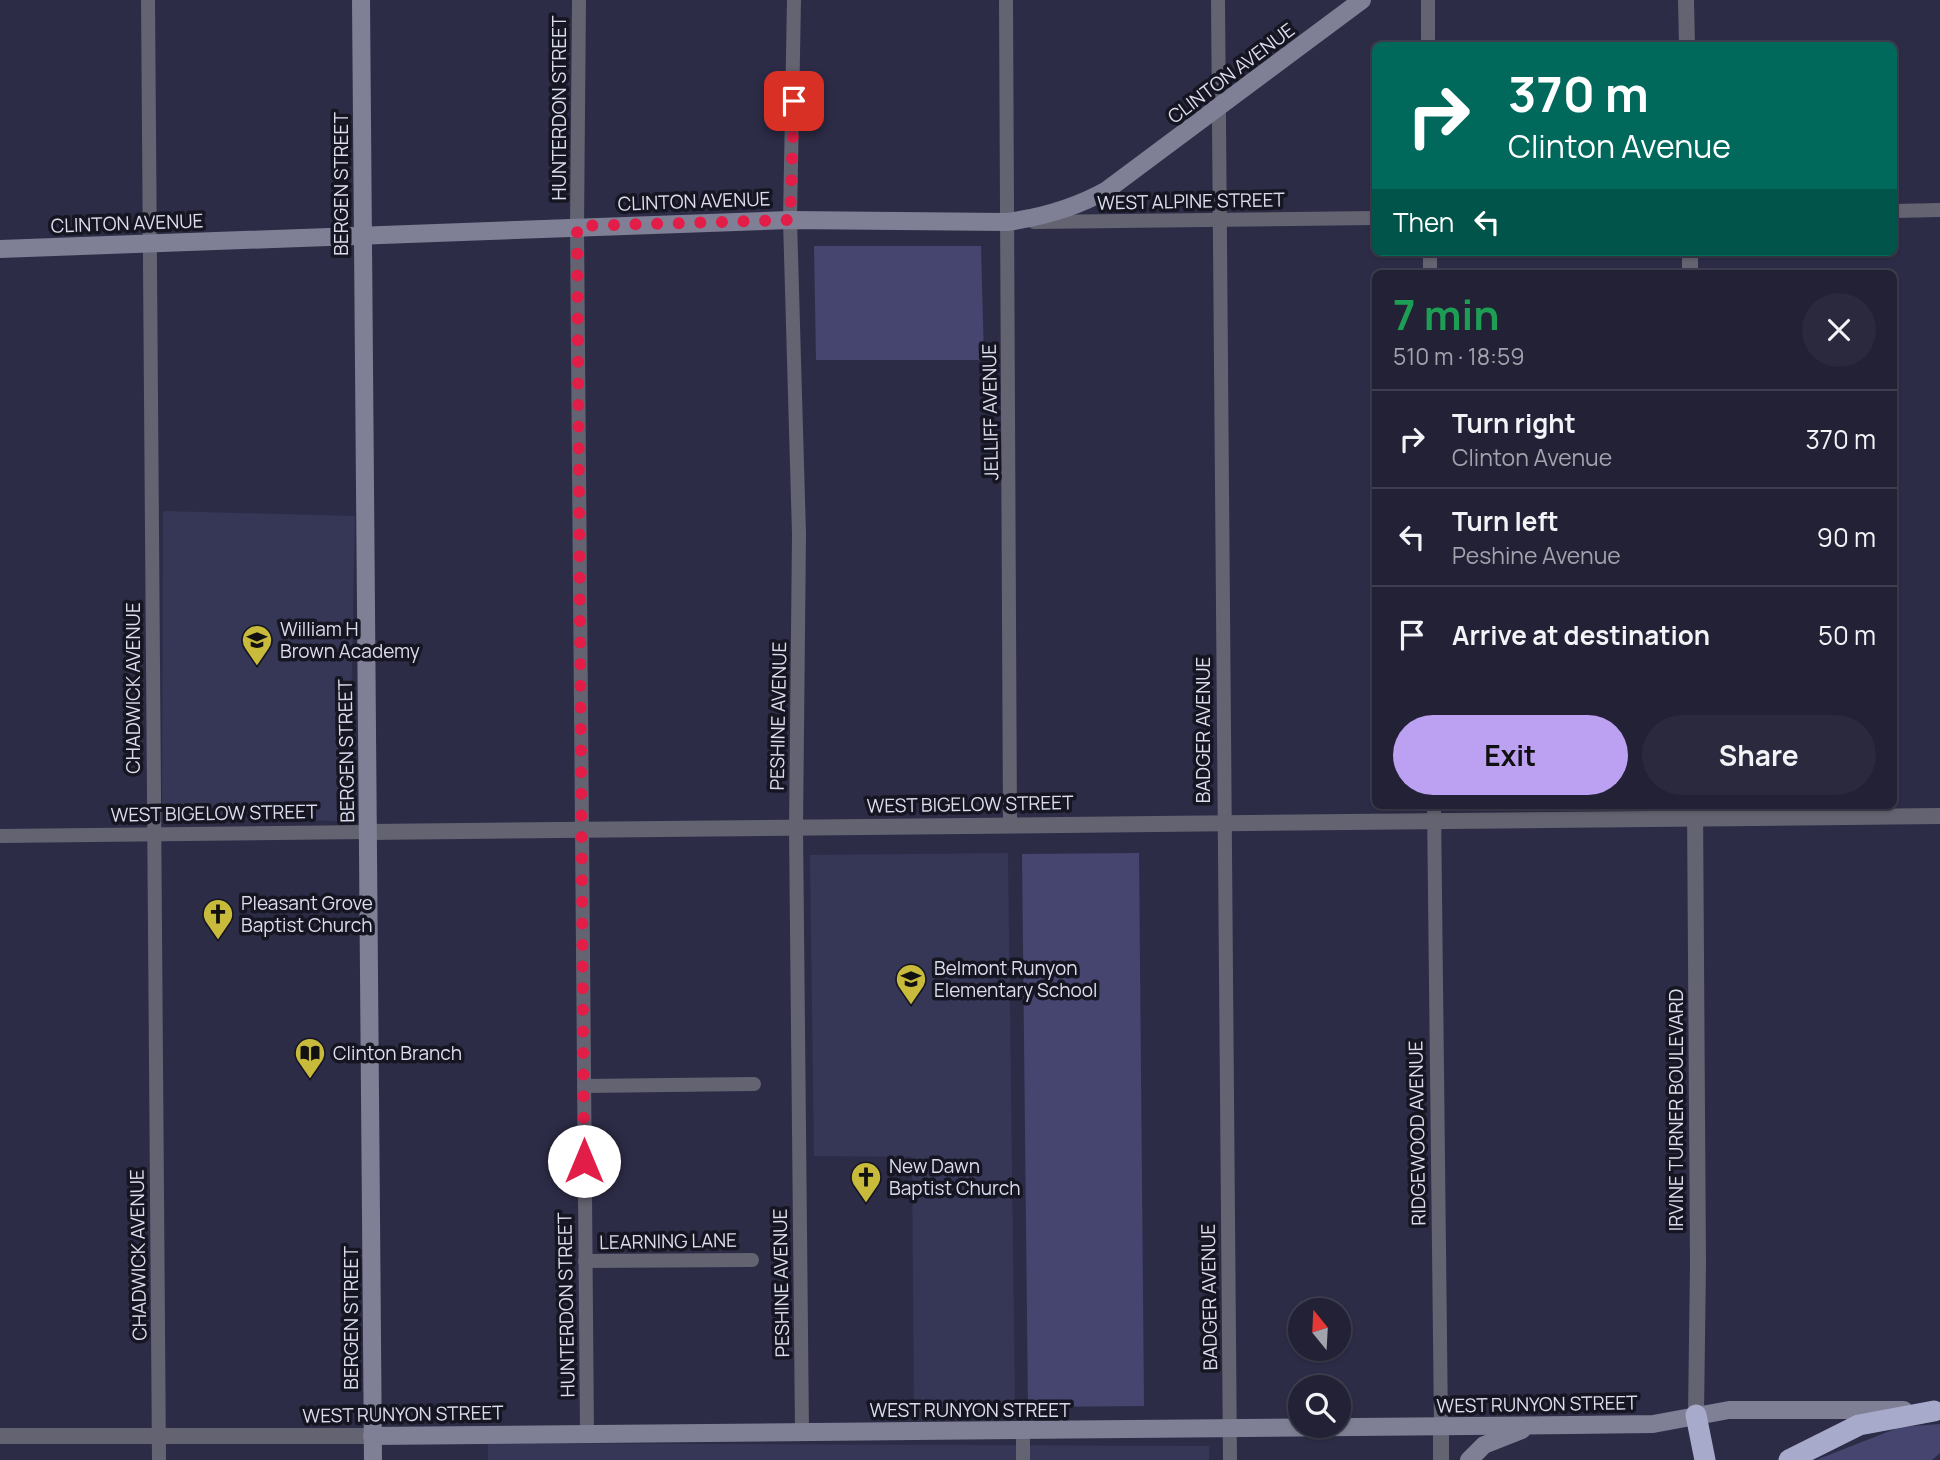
<!DOCTYPE html>
<html lang="en">
<head>
<meta charset="utf-8">
<style>
	:root { --surface:#222135; --page:#2a293d; --text:#f1f3f6; --muted:#a2a3ad; --line:#3f3e50; --accent:#bca0f2 }
	body { margin:0; font-family:Manrope,sans-serif; background:var(--page); color:var(--text); height:100vh; display:flex; flex-direction:column; font-size:26px; white-space:nowrap }
	* { box-sizing:border-box; margin:0 }
	p { font-size:23px; color:var(--muted) }
	.icon { flex:none; width:38px; height:38px; fill:none; stroke:currentColor; stroke-width:2; stroke-linecap:round; stroke-linejoin:round }
	.map { position:relative; flex:1; overflow:hidden }
	.details { position:absolute; left:1372px; top:270px; width:525px; height:539px; display:flex; flex-direction:column; background:var(--surface); border-radius:10px; box-shadow:0 2px 5px #0004,0 0 0 2px var(--line) }
	.details>* { flex:none }
	.hud { position:absolute; left:1372px; top:42px; width:525px; height:214px; border-radius:10px; box-shadow:0 2px 5px #0004,0 0 0 2px var(--line); background:#00695c; color:#fff; overflow:hidden }
	.needle { width:46px; rotate:342deg }
	.buttons { position:absolute; left:1288px; top:1298px; display:grid; gap:14px }
	.buttons a { display:grid; place-items:center; width:63px; height:63px; border-radius:50%; background:var(--surface); box-shadow:0 2px 5px #0004,0 0 0 2px var(--line); font-size:35px }
	.pin { position:absolute; display:grid; place-items:center; width:60px; height:60px; color:#fff; margin:-30px; border-radius:14px; box-shadow:0 4px 10px #0006 }
	.me { position:absolute; width:77px; margin:-38px; rotate:0deg; stroke-linejoin:round; filter:drop-shadow(0 0 5px #0008) }
	.turn { display:flex; align-items:center; gap:24px; height:147px; padding:0 21px; font-size:32px }
	.turn .icon { width:91px; height:91px; stroke-width:2.5 }
	.turn b { display:block; font-size:49px; line-height:60px }
	.then { display:flex; align-items:center; height:66px; padding:0 21px; background:#0003; gap:14px; font-size:26px }
	.round { display:grid; place-items:center; flex:none; width:74px; height:74px; border-radius:37px; background:var(--page) }
	.headline { display:flex; align-items:center; justify-content:space-between; height:119px; padding:0 21px }
	h1 { font-size:42px; font-weight:700; line-height:52px; color:#1e9e55 }
	.button { display:flex; gap:14px; margin-top:auto; padding:14px 21px }
	.button a { flex:1; height:80px; border-radius:42px; background:var(--accent); color:#111; font-size:28px; font-weight:700; line-height:80px; text-align:center }
	.button a+a { background:var(--page); color:var(--text) }
	ul { padding:0; list-style:none }
	li { display:flex; align-items:center; gap:21px; height:98px; padding:0 21px; border-top:2px solid var(--line) }
	li div { flex:1 }
	li b { display:block; font-size:26px }
	li em { font-style:normal }
	.map>svg:first-child { display:block }
	.built { fill:#363657 }
	.green { fill:#464570 }
	.lines { fill:none; stroke-linecap:round; stroke-linejoin:round }
	.minor { stroke:#636371; stroke-width:14 }
	.tertiary { stroke:#636371; stroke-width:16 }
	.secondary { stroke:#7f8095; stroke-width:18 }
	.motorway { stroke:#a8aacb; stroke-width:21 }
	.route { stroke:#e11d48; stroke-width:12; stroke-dasharray:0 21.6 }
	.labels { text-anchor:middle; dominant-baseline:central; stroke-width:7; stroke-linejoin:round; paint-order:stroke }
	.street-label { font-size:19px; fill:#dbdcee; stroke:#161622 }
	.poi-label { font-size:19px; fill:#dbdcee; stroke:#161622; text-anchor:start }
</style>
</head>
<body>
<div class="map">
<svg width="1940" height="1460" viewBox="0 0 1940 1460">
	<rect width="100%" height="100%" fill="#2d2c47"/>
	<g class="built">
		<path d="M163,511l192,5 -6,305 -187,-3z"/>
		<path d="M1008,853l7,553 -101,1 -2,-250 -98,-1 -4,-301z"/>
		<path d="M488,1443l721,3v14h-721z"/>
	</g>
	<g class="green">
		<path d="M814,246h167l3,114h-168z"/>
		<path d="M1139,853l5,553 -116,1 -6,-553z"/>
		<path d="M1940,1424v29l-8,7h-116l84,-33z"/>
	</g>
	<g class="lines">
		<g class="minor">
			<path d="M148,0l11,1460"/>
			<path d="M579,0l-2,226 10,1208"/>
			<path d="M794,0l-4,220 9,314 -3,294 6,604"/>
			<path d="M1006,0l4,824"/>
			<path d="M1218,0l12,1460"/>
			<path d="M1428,0v46"/>
			<path d="M1894,211l46,-1"/>
			<path d="M1034,222l342,-4"/>
			<path d="M1430,252v21"/>
			<path d="M1434,805l7,621"/>
			<path d="M0,836l368,-4"/>
			<path d="M584,1086l170,-2"/>
			<path d="M585,1261l167,-1"/>
			<path d="M1023,1460v-31"/>
		</g>
		<g class="tertiary">
			<path d="M1686,0l1,46"/>
			<path d="M1690,252v21"/>
			<path d="M1695,805l3,458 -2,152"/>
			<path d="M368,832l1572,-16"/>
			<path d="M0,1436h372"/>
			<path d="M1441,1460v-34"/>
		</g>
		<g class="secondary">
			<path d="M361,0l12,1460"/>
			<path d="M0,249l790,-29 217,2c36,-5 68,-14 100,-32l255,-190"/>
			<path d="M372,1436l1200,-11 81,-1 76,-14h175"/>
			<path d="M1469,1460l15,-15 38,-15"/>
		</g>
		<g class="motorway">
			<path d="M1696,1415l9,45"/>
			<path d="M1789,1460l70,-35 75,-14"/>
		</g>
	</g>
	<g class="lines">
		<path class="route" d="M584,1161l-7,-935 213,-6 4,-119"/>
	</g>
	<defs>
		<g id="school-pin" transform="scale(1.575)"><path d="M0 17L-7.5 6A9.5 9.5 0 1 1 7.5 6Z" fill="#c8bb3b" stroke="#161622"/><path d="M0-5L7-2L0 1L-7-2ZM-4 1L0 2.5L4 1V4Q0 6-4 4Z" fill="#111"/></g>
		<g id="church-pin" transform="scale(1.575)"><path d="M0 17L-7.5 6A9.5 9.5 0 1 1 7.5 6Z" fill="#c8bb3b" stroke="#161622"/><path d="M-1.2-6h2.4v3.5h3.3v2.4h-3.3V6h-2.4V-.1h-3.3v-2.4h3.3Z" fill="#111"/></g>
		<g id="library-pin" transform="scale(1.575)"><path d="M0 17L-7.5 6A9.5 9.5 0 1 1 7.5 6Z" fill="#c8bb3b" stroke="#161622"/><path d="M-6-4Q-3-5.5-.7-3.5V5Q-3 3-6 4ZM6-4Q3-5.5 .7-3.5V5Q3 3 6 4Z" fill="#111"/></g>
	</defs>
	<g fill-rule="evenodd">
		<use href="#school-pin" x="257" y="640"/>
		<use href="#church-pin" x="218" y="914"/>
		<use href="#school-pin" x="911" y="979"/>
		<use href="#library-pin" x="310" y="1053"/>
		<use href="#church-pin" x="866" y="1177"/>
	</g>
	<g class="labels">
		<g class="street-label">
			<text transform="translate(1231 73) rotate(-37)">CLINTON AVENUE</text>
			<text transform="translate(559 108) rotate(-90)">HUNTERDON STREET</text>
			<text transform="translate(341 184) rotate(-90)">BERGEN STREET</text>
			<text transform="translate(694 201) rotate(-2)">CLINTON AVENUE</text>
			<text transform="translate(1191 201) rotate(-1)">WEST ALPINE STREET</text>
			<text transform="translate(127 223) rotate(-2)">CLINTON AVENUE</text>
			<text transform="translate(990 412) rotate(-91)">JELLIFF AVENUE</text>
			<text transform="translate(133 688) rotate(-90)">CHADWICK AVENUE</text>
			<text transform="translate(778 716) rotate(-89)">PESHINE AVENUE</text>
			<text transform="translate(1203 730) rotate(-90)">BADGER AVENUE</text>
			<text transform="translate(346 751) rotate(-91)">BERGEN STREET</text>
			<text transform="translate(970 804) rotate(-1)">WEST BIGELOW STREET</text>
			<text transform="translate(214 813) rotate(-1)">WEST BIGELOW STREET</text>
			<text transform="translate(1676 1110) rotate(-90)">IRVINE TURNER BOULEVARD</text>
			<text transform="translate(1417 1133) rotate(-91)">RIDGEWOOD AVENUE</text>
			<text transform="translate(668 1241) rotate(-1)">LEARNING LANE</text>
			<text transform="translate(138 1255) rotate(-91)">CHADWICK AVENUE</text>
			<text transform="translate(781 1283) rotate(-91)">PESHINE AVENUE</text>
			<text transform="translate(1209 1297) rotate(-91)">BADGER AVENUE</text>
			<text transform="translate(566 1305) rotate(-91)">HUNTERDON STREET</text>
			<text transform="translate(351 1318) rotate(-90)">BERGEN STREET</text>
			<text transform="translate(1537 1404) rotate(-1)">WEST RUNYON STREET</text>
			<text x="970" y="1410">WEST RUNYON STREET</text>
			<text transform="translate(403 1414) rotate(-1)">WEST RUNYON STREET</text>
		</g>
		<g class="poi-label">
			<text x="280" y="629">William H<tspan x="280" dy="22">Brown Academy</tspan></text>
			<text x="241" y="903">Pleasant Grove<tspan x="241" dy="22">Baptist Church</tspan></text>
			<text x="934" y="968">Belmont Runyon<tspan x="934" dy="22">Elementary School</tspan></text>
			<text x="333" y="1053">Clinton Branch</text>
			<text x="889" y="1166">New Dawn<tspan x="889" dy="22">Baptist Church</tspan></text>
		</g>
	</g>
</svg>
<div class="buttons">
<a><svg class="needle" viewBox="-14 -14 28 28"><path d="M0-13l5 13h-10z" fill="#e53935"/><path d="M0 13l5-13h-10z" fill="#a2a3ad"/></svg></a>
<a><svg class="icon" aria-label="search" viewBox="0 0 24 24"><circle cx="10" cy="10" r="6"/><path d="M15 15l6 6"/></svg></a>
</div>
<div class="pin" style="left:794px;top:101px;background:#d93025"><svg class="icon" aria-label="arrive" viewBox="0 0 24 24"><path d="M6 21V4h12l-3 4 3 4H6"/></svg></div>
<svg class="me" style="left:584px;top:1161px" viewBox="-20 -20 40 40"><circle r="19" fill="#fff"/><path d="M0-13L10 11 0 6-10 11z" fill="#e11d48"/></svg>
<div class="hud">
<div class="turn"><svg class="icon" aria-label="right" viewBox="0 0 24 24"><path d="M7 20v-9h11M14 6l5 5-5 5"/></svg><div><b>370 m</b>Clinton Avenue</div></div>
<div class="then">Then<svg class="icon" aria-label="left" viewBox="0 0 24 24"><path d="M17 20v-9H6M10 6l-5 5 5 5"/></svg></div>
</div>
<section class="details">
<div class="headline"><div><h1>7 min</h1><p>510 m · 18:59</p></div><a class="round"><svg class="icon" aria-label="close" viewBox="0 0 24 24"><path d="M6 6l12 12M18 6L6 18"/></svg></a></div>
<ul>
<li><svg class="icon" aria-label="right" viewBox="0 0 24 24"><path d="M7 20v-9h11M14 6l5 5-5 5"/></svg><div><b>Turn right</b><p>Clinton Avenue</p></div><em>370 m</em></li>
<li><svg class="icon" aria-label="left" viewBox="0 0 24 24"><path d="M17 20v-9H6M10 6l-5 5 5 5"/></svg><div><b>Turn left</b><p>Peshine Avenue</p></div><em>90 m</em></li>
<li><svg class="icon" aria-label="arrive" viewBox="0 0 24 24"><path d="M6 21V4h12l-3 4 3 4H6"/></svg><div><b>Arrive at destination</b></div><em>50 m</em></li>
</ul>
<div class="button"><a>Exit</a><a>Share</a></div>
</section>
</div>
</body>
</html>
